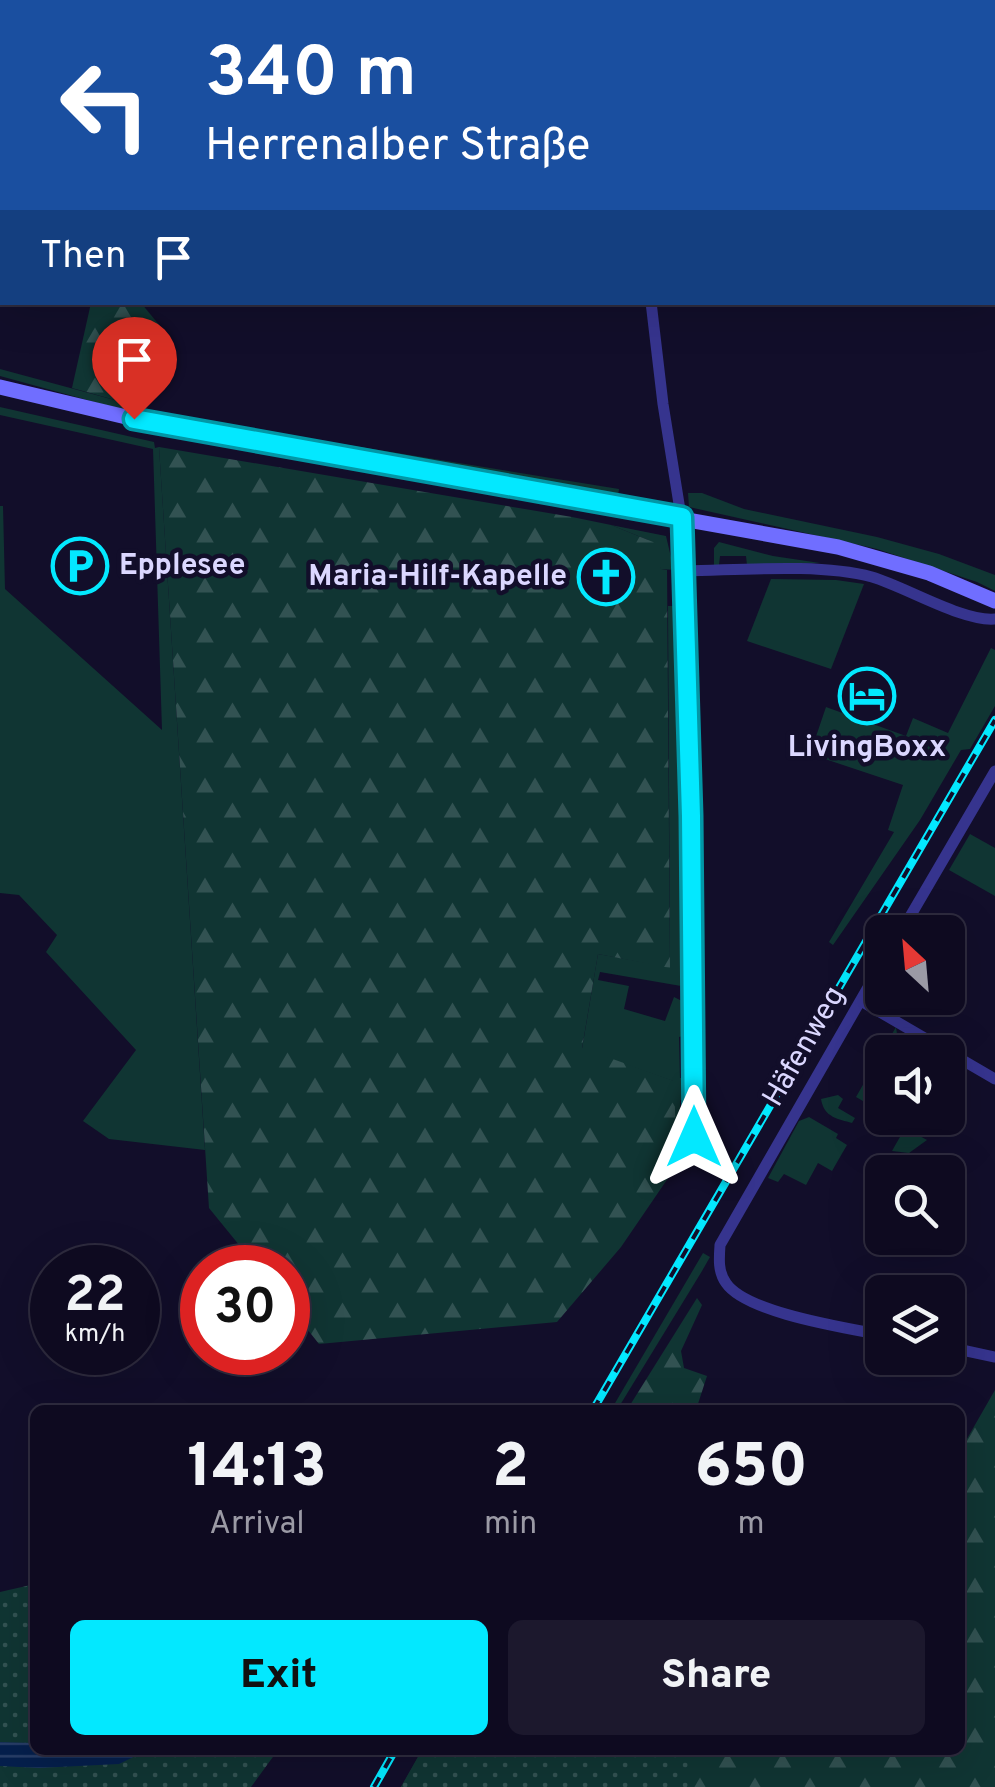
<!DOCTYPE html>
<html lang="en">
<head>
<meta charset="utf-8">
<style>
	:root { --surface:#0e0a20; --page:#1c182d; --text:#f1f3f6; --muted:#9b9aa5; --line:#2e2b3e; --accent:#03e8ff }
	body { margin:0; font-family:Overpass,sans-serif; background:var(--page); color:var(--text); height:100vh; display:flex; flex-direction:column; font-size:38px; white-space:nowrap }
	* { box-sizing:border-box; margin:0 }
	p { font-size:32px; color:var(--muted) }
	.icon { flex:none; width:55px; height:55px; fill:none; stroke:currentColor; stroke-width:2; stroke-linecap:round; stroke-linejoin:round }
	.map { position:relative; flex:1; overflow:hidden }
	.details { position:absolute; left:30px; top:1405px; width:935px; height:350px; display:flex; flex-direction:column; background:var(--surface); border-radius:15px; box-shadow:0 10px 40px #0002,0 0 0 2px var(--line) }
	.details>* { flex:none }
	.top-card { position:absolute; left:0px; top:0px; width:995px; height:305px; box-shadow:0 10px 40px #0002,0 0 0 2px var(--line); background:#1a4fa0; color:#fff; overflow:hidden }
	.needle { width:65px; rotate:334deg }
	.tools { position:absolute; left:865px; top:915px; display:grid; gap:20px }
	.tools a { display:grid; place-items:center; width:100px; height:100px; border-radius:15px; background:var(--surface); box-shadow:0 10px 40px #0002,0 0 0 2px var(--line); font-size:50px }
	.speed { position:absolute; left:30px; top:1245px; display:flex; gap:20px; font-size:50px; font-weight:700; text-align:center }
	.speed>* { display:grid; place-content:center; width:130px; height:130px; border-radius:50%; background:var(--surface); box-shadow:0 10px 40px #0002,0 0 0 2px var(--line); line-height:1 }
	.speed small { font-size:25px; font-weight:400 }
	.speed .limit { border:15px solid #d22; background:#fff; color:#111 }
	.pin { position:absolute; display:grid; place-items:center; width:85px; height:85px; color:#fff; margin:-102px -42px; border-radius:50% 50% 50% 0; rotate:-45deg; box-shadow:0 0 10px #0007 }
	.pin .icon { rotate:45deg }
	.me { position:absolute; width:110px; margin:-55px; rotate:0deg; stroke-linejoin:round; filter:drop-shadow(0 0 8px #0008) }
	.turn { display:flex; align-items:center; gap:35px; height:210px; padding:0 40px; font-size:45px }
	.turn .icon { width:130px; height:130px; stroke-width:2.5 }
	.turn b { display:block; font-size:70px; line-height:85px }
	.then { display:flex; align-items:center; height:95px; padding:0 40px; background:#0003; gap:20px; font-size:38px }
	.eta { display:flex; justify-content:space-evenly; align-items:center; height:170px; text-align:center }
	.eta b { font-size:60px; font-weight:800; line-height:70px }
	.cta { display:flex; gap:20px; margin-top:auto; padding:20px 40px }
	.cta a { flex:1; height:115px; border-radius:15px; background:var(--accent); color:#111; font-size:40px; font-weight:800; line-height:115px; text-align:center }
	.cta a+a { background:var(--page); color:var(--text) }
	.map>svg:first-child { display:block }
	.grass { fill:#103533 }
	.forest { fill:url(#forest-firs) }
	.park { fill:url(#park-dots) }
	.water { fill:url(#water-rules) }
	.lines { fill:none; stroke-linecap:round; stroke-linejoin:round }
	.minor { stroke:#36348e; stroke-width:11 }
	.secondary { stroke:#706eff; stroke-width:15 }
	.rail-casing { stroke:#03e8ff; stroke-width:8 }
	.rail { stroke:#120e2a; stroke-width:4; stroke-dasharray:11; stroke-linecap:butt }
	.route-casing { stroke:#0297a6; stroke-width:25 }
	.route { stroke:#03e8ff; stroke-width:18 }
	.labels { text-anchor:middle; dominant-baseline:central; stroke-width:9; stroke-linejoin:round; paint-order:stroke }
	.poi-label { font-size:30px; font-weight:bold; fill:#dbd7ff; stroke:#120e2a; text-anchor:start }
	.street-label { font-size:30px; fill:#dbd7ff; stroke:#120e2a }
</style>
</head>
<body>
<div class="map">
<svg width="995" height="1787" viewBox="0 0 995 1787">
	<defs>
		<pattern id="forest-firs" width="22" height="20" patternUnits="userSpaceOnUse" patternTransform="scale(2.5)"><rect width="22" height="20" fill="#103533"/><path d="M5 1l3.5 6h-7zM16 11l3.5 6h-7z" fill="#325252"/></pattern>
		<pattern id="park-dots" width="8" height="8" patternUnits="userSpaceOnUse" patternTransform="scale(2.5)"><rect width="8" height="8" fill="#103533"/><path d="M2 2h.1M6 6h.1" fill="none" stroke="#325252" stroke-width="1.8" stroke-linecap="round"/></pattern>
		<pattern id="water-rules" width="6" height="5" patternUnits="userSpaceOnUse" patternTransform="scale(2.5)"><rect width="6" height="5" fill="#051f4c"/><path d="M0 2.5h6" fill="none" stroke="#293f67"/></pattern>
	</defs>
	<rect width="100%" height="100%" fill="#120e2a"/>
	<g class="grass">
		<path d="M0,369l137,37 8,6 474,77 -1,8 -355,-59 -143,-29 -120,-33z"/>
		<path d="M0,407l154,35 1,6 4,-1 46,703 -96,-11 -26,-18 53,-71 -90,-98 11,-17 -38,-40 -19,-2v-387h3l2,83 157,141 -9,-281 -153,-34z"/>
		<path d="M688,493h14l42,16 133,28 62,17 56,21v16l-18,-9 -100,-33 -188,-42z"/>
		<path d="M611,525l55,11 8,34 -13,-1 -13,-29z"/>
		<path d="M719,542l54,14 47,7 -73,2 -1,-9h-26l-1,9h-5v-17z"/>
		<path d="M771,579l65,1 28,4 -33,85 -84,-28z"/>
		<path d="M668,606h12l7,372 -6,8 -81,-14 -2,8 31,6 -5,23 41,12 9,-24 12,6 1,32 -8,2 1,41h8v23l-8,-1v23l9,1 -12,41 -4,-84 -91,-32 16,-95 72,13z"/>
		<path d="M991,648l4,2v56l-25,43 -9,1 -41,70 -87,125 -4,-3 65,-110 -6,-2 15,-45 -93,-31 16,-47 80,29 7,-18 35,15z"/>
		<path d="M970,834l25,14v48l-46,-26z"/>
		<path d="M896,1027l1,7 29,17 -8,1 -18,-10 -6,10h-12v43l-12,-8 -6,10 18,11v4l-26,-15z"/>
		<path d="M838,1095l5,4 -5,9 17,10 -3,5c-13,-4 -28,-5 -31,-24z"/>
		<path d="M809,1117l29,17 -2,4 11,7 -15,26 -14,-8 -12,22 -22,-11 -6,8 -10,-4 31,-57z"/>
		<path d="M905,1128l22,12 -18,13 -17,-2z"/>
		<path d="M703,1253l7,4 -8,14 -85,139h-6z"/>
	</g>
	<g class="forest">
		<path d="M91,303h50l19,23v52l-23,28 -65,-18z"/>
		<path d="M159,447l413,70 39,8 47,19 3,25 6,1 3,398 -72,-14 -16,94 92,33 3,84 -56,82 -64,75 -238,22 -31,-39v-37l-31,-1 -48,-59z"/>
		<path d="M697,1298l5,7 -21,46 3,17 23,8 -11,34h-69z"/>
		<path d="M995,1390v397h-594l21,-37h538v-299z"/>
	</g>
	<g class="park">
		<path d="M35,1584v166h243l-27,37h-251v-195z"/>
		<path d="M422,1750h267l1,37h-289z"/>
	</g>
	<path class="water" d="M0,1742l35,1v7h113l-29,14 -80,4 -39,-2z"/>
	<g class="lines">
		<g class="minor">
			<path d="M612,0v2"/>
			<path d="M651,302l12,102 21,131 10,602"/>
			<path d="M686,571c56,-1 133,-8 186,6 34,10 91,45 123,42"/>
			<path d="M901,932l94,-161"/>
			<path d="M882,963l-162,282c-1,14 -2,27 6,38 20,30 121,45 156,52"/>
			<path d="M861,1001l134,78"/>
			<path d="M948,1347l47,10"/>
		</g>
		<path class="secondary" d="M0,387l164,39 674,121 91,26 66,28"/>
		<g class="rail-casing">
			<g id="rail">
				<path d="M593,1410l402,-690"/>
				<path d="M374,1787l21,-37"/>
			</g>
		</g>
		<use href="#rail" class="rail"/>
	</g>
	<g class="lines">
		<g class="route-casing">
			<path id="route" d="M134,419l548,98 9,299 3,321"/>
		</g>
		<use href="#route" class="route"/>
	</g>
	<defs>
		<g id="parking-ring" transform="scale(2.875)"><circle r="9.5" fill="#120e2a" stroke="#03e8ff" stroke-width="1.5"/><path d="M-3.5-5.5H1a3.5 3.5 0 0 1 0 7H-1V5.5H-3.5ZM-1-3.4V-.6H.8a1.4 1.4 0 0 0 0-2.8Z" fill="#03e8ff"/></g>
		<g id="church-ring" transform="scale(2.875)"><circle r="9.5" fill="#120e2a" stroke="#03e8ff" stroke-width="1.5"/><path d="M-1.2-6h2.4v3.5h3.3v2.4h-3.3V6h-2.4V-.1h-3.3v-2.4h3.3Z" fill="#03e8ff"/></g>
		<g id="hotel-ring" transform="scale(2.875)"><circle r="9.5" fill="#120e2a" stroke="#03e8ff" stroke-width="1.5"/><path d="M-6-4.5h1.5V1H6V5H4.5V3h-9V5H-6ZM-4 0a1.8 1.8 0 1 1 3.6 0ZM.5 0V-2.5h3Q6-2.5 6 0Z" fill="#03e8ff"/></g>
	</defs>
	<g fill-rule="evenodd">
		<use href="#parking-ring" x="80" y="566"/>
		<use href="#church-ring" x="606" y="577"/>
		<use href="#hotel-ring" x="867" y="696"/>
	</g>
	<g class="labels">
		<g class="poi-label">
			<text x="119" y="566">Epplesee</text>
			<text x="567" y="577" text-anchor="end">Maria-Hilf-Kapelle</text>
			<text x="867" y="748" text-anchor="middle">LivingBoxx</text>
		</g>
		<g class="street-label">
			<text transform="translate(805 1047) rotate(-60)">Häfenweg</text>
		</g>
	</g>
</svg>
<div class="tools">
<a><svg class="needle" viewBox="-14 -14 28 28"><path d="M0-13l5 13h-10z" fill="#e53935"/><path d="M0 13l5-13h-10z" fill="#9b9aa5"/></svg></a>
<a><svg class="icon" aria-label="sound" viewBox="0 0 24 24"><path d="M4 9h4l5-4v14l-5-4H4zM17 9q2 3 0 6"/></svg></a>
<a><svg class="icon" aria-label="search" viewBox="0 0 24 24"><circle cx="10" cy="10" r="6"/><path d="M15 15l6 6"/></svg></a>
<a><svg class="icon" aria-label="layers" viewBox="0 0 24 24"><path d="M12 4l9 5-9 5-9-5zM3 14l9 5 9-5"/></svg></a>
</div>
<div class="speed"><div>22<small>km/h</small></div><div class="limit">30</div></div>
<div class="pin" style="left:134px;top:419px;background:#d93025"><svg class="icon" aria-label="arrive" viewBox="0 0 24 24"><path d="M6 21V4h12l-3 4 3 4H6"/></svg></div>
<svg class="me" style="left:694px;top:1137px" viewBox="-20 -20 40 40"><path d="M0-17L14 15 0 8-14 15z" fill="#03e8ff" stroke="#fff" stroke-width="4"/></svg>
<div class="top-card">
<div class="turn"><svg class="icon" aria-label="left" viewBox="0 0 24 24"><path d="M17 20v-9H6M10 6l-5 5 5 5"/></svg><div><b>340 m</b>Herrenalber Straße</div></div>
<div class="then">Then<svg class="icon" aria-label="arrive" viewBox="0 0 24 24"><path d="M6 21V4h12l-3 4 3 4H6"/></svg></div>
</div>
<section class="details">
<div class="eta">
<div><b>14:13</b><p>Arrival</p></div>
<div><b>2</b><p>min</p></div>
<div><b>650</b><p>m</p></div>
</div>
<div class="cta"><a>Exit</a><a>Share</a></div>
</section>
</div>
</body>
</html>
